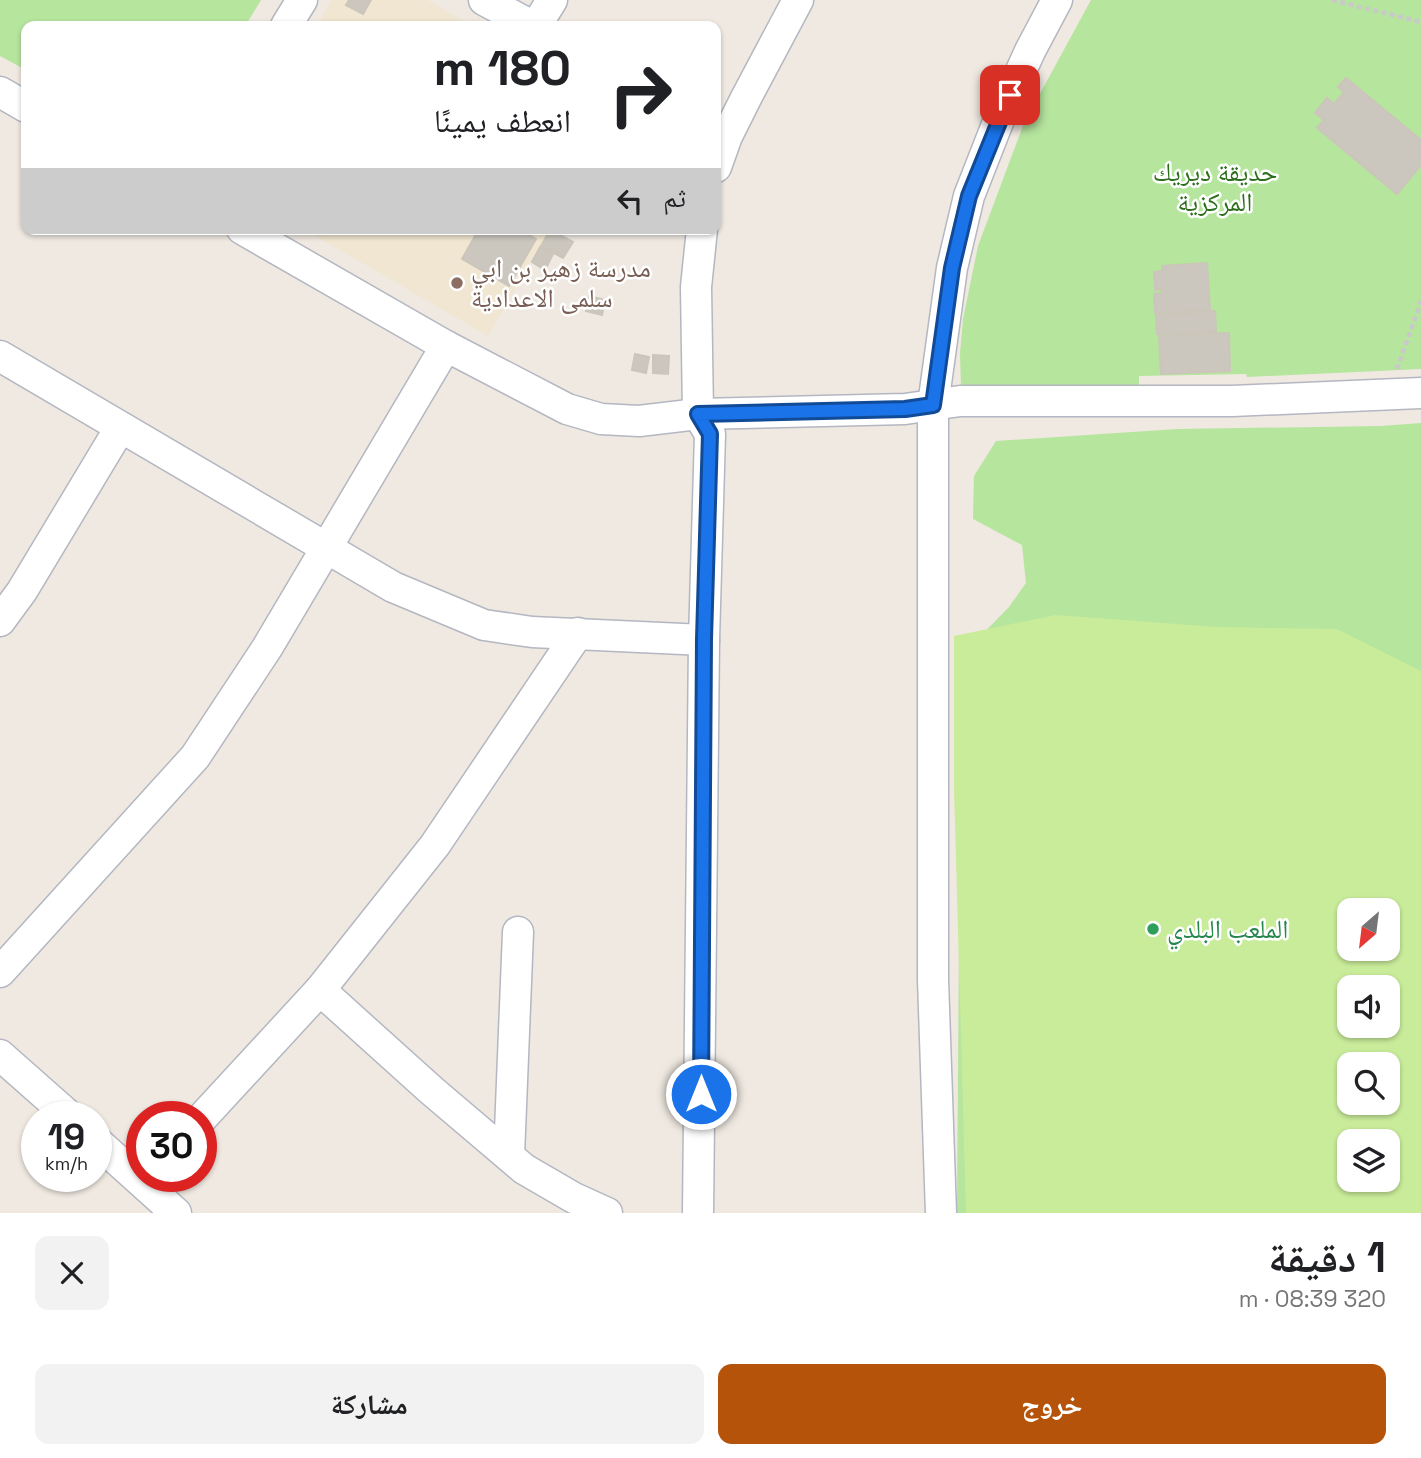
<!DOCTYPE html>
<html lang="ar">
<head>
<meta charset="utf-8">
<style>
	:root { --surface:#fff; --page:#f2f2f2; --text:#202124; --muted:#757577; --accent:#b45309 }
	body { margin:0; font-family:"Space Grotesk","Noto Naskh Arabic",sans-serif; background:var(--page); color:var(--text); direction:rtl; height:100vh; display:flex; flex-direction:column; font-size:26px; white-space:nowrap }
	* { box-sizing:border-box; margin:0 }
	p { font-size:23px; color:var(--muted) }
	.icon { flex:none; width:38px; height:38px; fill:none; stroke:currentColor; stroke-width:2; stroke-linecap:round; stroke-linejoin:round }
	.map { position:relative; height:1213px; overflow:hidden; direction:ltr }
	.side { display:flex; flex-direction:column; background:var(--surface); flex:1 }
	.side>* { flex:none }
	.guide { position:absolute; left:21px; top:21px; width:700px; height:214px; border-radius:14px; box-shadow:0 2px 5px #0004; direction:rtl; background:#fff; color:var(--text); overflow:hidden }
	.needle { width:46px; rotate:208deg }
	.buttons { position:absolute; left:1337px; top:898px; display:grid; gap:14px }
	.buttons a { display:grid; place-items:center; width:63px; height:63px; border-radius:14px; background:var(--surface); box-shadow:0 2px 5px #0004; font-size:35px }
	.speed { position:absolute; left:21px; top:1101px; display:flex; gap:14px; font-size:35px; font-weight:700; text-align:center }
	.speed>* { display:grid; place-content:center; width:91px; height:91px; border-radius:50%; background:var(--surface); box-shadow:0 2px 5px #0004; line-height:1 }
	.speed small { font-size:18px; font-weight:400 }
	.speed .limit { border:10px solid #d22; background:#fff; color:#111 }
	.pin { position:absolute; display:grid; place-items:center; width:60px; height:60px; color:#fff; margin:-30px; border-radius:14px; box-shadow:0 4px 10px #0006 }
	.me { position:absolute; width:77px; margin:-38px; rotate:0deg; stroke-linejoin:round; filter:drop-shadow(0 0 5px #0008) }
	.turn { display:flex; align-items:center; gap:24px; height:147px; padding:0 35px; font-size:32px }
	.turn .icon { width:91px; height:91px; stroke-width:2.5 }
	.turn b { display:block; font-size:49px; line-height:60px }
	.then { display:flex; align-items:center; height:66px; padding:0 35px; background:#0003; gap:14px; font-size:26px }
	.round { display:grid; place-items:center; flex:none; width:74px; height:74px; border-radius:14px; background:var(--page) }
	.overview { display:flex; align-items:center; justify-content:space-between; height:119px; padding:0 35px }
	h1 { font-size:42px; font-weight:700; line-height:52px }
	.action { display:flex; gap:14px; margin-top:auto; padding:14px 35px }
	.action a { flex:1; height:80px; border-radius:14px; background:var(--accent); color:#fff; font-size:28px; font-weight:700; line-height:80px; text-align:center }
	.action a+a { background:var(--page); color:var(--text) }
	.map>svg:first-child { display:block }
	.education { fill:#f0e6d1 }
	.green { fill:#b6e59e; fill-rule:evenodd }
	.pitch { fill:#c9ec9a; fill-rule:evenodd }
	.building { fill:#cbc7bf; stroke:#cbc5ba; stroke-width:2 }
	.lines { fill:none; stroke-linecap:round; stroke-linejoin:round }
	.minor-casing { stroke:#b4b7c1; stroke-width:33 }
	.path { stroke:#c9c9c9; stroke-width:4.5; stroke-dasharray:5 3.5; stroke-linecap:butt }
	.minor { stroke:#fff; stroke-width:30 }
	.route-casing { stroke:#114b97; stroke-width:18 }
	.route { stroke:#1a73e8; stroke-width:12 }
	.education-dot { fill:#8d6e63; stroke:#fff; stroke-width:2.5 }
	.leisure-dot { fill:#2e9e5b; stroke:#fff; stroke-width:2.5 }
	.labels { text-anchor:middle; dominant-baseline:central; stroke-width:5; stroke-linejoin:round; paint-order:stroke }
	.park-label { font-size:26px; fill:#2c6e1b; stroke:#fff }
	.education-label { font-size:26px; fill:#785e54; stroke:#fff; text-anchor:start }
	.leisure-label { font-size:26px; fill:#27864d; stroke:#fff; text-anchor:start }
</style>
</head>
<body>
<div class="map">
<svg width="1421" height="1213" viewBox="0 0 1421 1213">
	<rect width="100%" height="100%" fill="#efe9e1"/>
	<g class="education">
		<path d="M332,0h95l46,26h-156z"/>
		<path d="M304,229h246l-62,107z"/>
	</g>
	<g class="green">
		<path d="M0,0h261l-16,26h-219v44l-26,-14z"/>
		<path d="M1091,0h330v369l-174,8 -1,-3 -107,2v13l-178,-1 -1,-35 3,-34 15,-73 46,-123z"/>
		<path d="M1421,423v790h-464l4,-557 48,-49 17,-24 -4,-38 -49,-26 1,-43 22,-35 181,-12 204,-3zM1349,910h39v38h-39zM1349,987h39v39h-39zM1349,1064h39v38h-39zM1349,1141h39v39h-39z"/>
	</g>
	<path class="pitch" d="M1056,615l160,12 121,2 84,42v542h-455l-12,-424v-153zM1349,910h39v38h-39zM1349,987h39v39h-39zM1349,1064h39v38h-39zM1349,1141h39v39h-39z"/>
	<g class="building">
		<path d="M349,0h22l-8,14 -17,-9z"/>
		<path d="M1346,78l75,62v25l-24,29 -80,-66 7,-8 -9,-7 12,-15 7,6 10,-12 -6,-5z"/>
		<path d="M479,229h40l17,10 -27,47 -47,-27z"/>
		<path d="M550,230l23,12 -10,16 -22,-12z"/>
		<path d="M540,247l13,7 -8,16 -13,-8z"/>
		<path d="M1207,263l3,47 -55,3 -1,-19 8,-1v-4l-7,1 -1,-18 8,-1v-5z"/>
		<path d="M589,296l16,4 -3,15 -16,-4z"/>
		<path d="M1215,311l1,21 -59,2 -1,-19z"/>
		<path d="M1229,333l1,38 -69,3 -2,-38z"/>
		<path d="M635,354l14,3 -3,16 -14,-3z"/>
		<path d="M653,355l16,1 -1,18 -15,-1z"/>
	</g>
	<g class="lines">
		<g class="minor-casing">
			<g id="minor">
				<path d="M484,0l48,26"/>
				<path d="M286,26l16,-26"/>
				<path d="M536,26l16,-26"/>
				<path d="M0,92l26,15"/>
				<path d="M716,167l11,-31 19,-38 52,-98"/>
				<path d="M242,229l204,117 121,63 34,10 38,2 59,-7 207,-5 55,-8h272l189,-8"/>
				<path d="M0,356l393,231 91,38 48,7 172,8"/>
				<path d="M0,621l22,-30 98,-163"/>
				<path d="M0,972l195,-215 72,-109 179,-302"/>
				<path d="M320,990l111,100 93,79 50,29 33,15"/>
				<path d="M0,1055l69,61"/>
				<path d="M201,1119l119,-129 115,-145 143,-212"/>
				<path d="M96,1141l80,72"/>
				<path d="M509,1156l9,-224"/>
				<path d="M698,1213l6,-573 6,-206 -12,-20 -2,-127 6,-58"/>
				<path d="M941,1213l-8,-233v-575l19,-137 17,-72 31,-79 30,-66 27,-51"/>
			</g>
		</g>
		<g class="path">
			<path d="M1332,0l89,22"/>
			<path d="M1397,369l24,-68"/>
		</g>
		<use href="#minor" class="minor"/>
	</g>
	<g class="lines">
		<g class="route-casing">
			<path id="route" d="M701,1094l3,-455 6,-205 -12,-20 207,-5 28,-4 19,-137 17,-72 41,-101"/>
		</g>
		<use href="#route" class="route"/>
	</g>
	<circle class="education-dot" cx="457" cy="283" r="7"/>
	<circle class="leisure-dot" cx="1153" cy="929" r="7"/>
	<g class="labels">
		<g class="park-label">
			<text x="1215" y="172">حديقة ديريك<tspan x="1215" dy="30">المركزية</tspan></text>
		</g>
		<g class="education-label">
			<text x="471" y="268">مدرسة زهير بن ابي<tspan x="471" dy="30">سلمى الاعدادية</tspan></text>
		</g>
		<g class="leisure-label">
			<text x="1167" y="929">الملعب البلدي</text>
		</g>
	</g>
</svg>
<div class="buttons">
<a><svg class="needle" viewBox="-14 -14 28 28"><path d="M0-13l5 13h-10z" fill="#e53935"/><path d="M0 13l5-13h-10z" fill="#757577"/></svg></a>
<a><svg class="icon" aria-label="sound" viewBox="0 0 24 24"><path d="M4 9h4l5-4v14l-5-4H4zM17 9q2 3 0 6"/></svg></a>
<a><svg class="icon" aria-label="search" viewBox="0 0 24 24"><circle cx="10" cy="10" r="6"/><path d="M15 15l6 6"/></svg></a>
<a><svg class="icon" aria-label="layers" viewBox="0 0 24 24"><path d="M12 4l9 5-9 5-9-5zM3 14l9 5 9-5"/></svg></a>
</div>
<div class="speed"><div>19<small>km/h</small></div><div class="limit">30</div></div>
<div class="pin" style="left:1010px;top:95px;background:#d93025"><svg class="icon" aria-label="arrive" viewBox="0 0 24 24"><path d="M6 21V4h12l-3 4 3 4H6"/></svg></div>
<svg class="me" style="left:701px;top:1094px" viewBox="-20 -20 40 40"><circle r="17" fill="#1a73e8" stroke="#fff" stroke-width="3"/><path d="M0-11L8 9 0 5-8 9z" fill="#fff"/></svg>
<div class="guide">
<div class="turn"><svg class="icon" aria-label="right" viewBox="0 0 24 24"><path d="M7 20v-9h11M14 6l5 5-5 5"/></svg><div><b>180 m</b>انعطف يمينًا</div></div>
<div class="then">ثم<svg class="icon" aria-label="left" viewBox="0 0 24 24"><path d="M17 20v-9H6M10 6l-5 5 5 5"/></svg></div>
</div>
</div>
<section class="side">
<div class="overview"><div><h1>1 دقيقة</h1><p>320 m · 08:39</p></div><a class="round"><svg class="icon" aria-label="close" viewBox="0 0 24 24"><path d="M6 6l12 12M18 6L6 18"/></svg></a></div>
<div class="action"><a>خروج</a><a>مشاركة</a></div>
</section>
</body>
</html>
